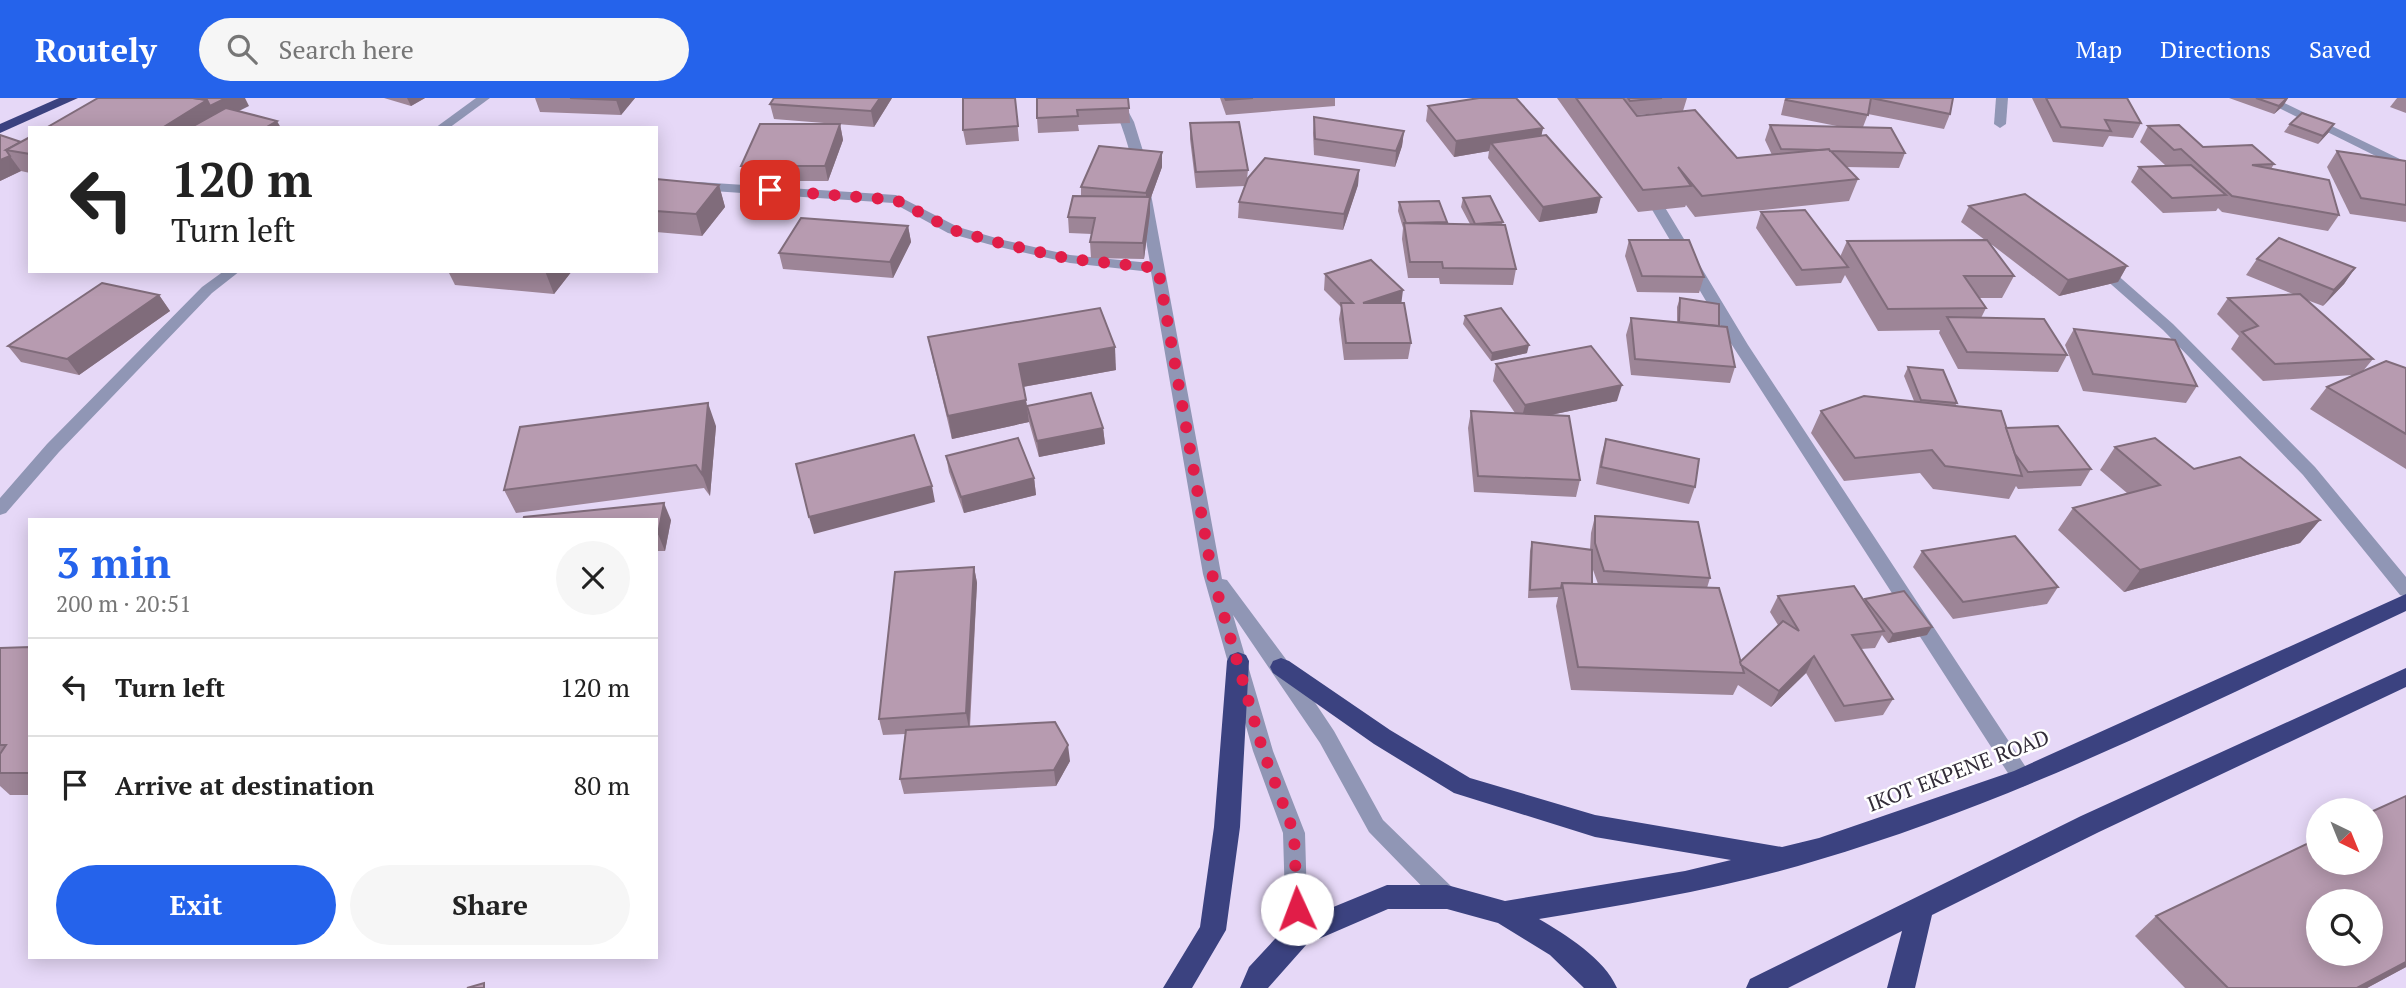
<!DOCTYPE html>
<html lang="en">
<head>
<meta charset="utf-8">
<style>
	:root { --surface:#fff; --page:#f6f6f6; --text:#222; --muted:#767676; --line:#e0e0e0; --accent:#2563eb }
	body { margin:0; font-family:"PT Serif",serif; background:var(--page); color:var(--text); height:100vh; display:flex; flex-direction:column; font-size:26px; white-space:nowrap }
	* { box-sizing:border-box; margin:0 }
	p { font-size:23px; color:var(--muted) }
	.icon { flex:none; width:38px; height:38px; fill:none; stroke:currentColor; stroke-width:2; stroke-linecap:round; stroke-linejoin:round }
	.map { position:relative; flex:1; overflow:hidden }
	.details { position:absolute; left:28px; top:420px; width:630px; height:441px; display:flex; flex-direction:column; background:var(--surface); border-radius:0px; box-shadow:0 4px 18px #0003 }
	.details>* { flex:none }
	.top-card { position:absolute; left:28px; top:28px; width:630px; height:147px; border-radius:0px; box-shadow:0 4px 18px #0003; background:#fff; color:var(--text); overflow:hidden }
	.needle { width:46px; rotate:137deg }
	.fabs { position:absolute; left:2306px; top:700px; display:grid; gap:14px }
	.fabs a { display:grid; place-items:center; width:77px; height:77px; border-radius:50%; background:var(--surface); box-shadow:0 4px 18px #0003; font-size:35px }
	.pin { position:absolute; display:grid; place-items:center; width:60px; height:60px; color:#fff; margin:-30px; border-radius:14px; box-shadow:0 4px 10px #0006 }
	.me { position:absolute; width:77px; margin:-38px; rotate:358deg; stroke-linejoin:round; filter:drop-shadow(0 0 5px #0008) }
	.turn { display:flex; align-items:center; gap:24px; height:147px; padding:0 28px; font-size:32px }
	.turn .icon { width:91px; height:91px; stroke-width:2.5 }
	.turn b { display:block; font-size:49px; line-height:60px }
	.round { display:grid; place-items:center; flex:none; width:74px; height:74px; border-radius:37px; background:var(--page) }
	.summary { display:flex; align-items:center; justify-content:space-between; height:119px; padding:0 28px }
	h1 { font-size:42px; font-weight:700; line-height:52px; color:var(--accent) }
	.action { display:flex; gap:14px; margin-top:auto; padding:14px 28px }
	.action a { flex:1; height:80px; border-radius:42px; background:var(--accent); color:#fff; font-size:28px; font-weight:700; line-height:80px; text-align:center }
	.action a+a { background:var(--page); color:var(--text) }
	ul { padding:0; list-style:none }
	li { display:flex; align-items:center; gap:21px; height:98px; padding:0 28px; border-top:2px solid var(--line) }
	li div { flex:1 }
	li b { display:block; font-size:26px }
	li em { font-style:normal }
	header { display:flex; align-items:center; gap:42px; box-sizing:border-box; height:98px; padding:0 35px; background:var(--accent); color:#fff }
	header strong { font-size:33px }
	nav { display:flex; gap:38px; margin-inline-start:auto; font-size:24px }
	.search { width:490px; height:63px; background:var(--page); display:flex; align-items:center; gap:18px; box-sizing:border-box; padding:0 24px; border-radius:38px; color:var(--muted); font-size:26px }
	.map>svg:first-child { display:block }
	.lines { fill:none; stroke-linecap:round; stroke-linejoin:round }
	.street { fill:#9096b5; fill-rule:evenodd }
	.highway { fill:#3b4280; fill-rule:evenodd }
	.wall { fill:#9d8597; fill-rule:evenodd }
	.shaded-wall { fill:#806c7b }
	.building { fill:#b79bb0; stroke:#806c7b; stroke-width:2; fill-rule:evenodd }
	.route { stroke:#e11d48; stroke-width:12; stroke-dasharray:0 21.6 }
	.labels { text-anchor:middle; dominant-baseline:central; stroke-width:5; stroke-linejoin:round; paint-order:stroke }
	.street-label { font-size:21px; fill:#332d39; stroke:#fff }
</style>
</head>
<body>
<header>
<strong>Routely</strong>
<div class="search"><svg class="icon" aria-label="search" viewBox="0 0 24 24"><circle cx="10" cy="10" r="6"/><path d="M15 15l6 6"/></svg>Search here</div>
<nav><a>Map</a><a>Directions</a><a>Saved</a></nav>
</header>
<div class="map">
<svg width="2406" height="890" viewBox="0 0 2406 890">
	<rect width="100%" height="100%" fill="#e6d8f7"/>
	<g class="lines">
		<g class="street">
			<path d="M476,0h14l-41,30h-14z"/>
			<path d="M1109,0h12l13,24 9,29 79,428 5,1 61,82 46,69 49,89 72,70 3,7 -3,7 -8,3 -8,-3 -70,-72 -49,-89 -87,-128 40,136 32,82 3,102 -3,7 -8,3 -8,-3 -3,-7 -3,-102 -30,-82 -50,-177 -52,-302 -81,-9 -75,-17 -47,-13 -55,-30 -195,-13 -7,-4 7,-4 198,13 62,32 45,13 67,15 80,8c-10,-56 -14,-114 -41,-165z"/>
			<path d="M1996,0h12l-2,26 -6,4 -6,-4z"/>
			<path d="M2259,0h15l132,64v9z"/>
			<path d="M1648,89l7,4 93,154 281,427 3,6 -3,6 -7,3 -7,-3 -283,-439 -91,-154z"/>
			<path d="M2101,166l5,1 67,59 142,143 91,110v20l-6,-2 -97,-120 -140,-145 -67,-59 -2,-3z"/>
			<path d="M224,173h16l-28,22 -153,159 -53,61 -6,2v-17l47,-54 155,-157z"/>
		</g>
		<g class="highway">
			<path d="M59,0h19l-78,35v-9z"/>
			<path d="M2406,496v17c-193,90 -384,189 -588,249 -91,28 -185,43 -279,59 27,16 65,39 78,69h-33l-34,-33 -52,-32 -51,-14h-59l-81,35 -39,44h-28l9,-21 38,-41 100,-41h60l58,16 180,-30 46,-11 -136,-23 -141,-44 -80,-49 -101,-71 -3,-6 3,-6 8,-3 8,3 101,69 80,48 125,37 187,32 37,-9 195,-67z"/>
			<path d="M1238,554l8,3 3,6 -9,166 -14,103 -34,58h-29l37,-61 14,-100 13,-166 3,-6z"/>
			<path d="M2406,570v19l-307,145 -167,83 -17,73h-28l15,-57 -114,57h-42l4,-9 331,-163z"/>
		</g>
	</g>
	<g class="wall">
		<path d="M384,0h41l-14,8z"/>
		<path d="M535,0h100l-14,17 -81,-3z"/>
		<path d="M774,0h118l-18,29 -100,-8 -4,-15z"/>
		<path d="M1015,0l4,43 -53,4 -3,-15z"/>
		<path d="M1128,0l2,25 -52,2 1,6 -41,2 -1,-15z"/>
		<path d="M1220,0h115v8l-109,9z"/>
		<path d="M1557,0h130l-4,13 -46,4 100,43 35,-3 -7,-15 5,-15 72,2 -61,-12 4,-17h168l-3,16 -6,15 -76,-15 -5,13 42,26 -6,15 -53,-1 12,12 -9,22 -154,16 -9,-12 -1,2 -47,5z"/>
		<path d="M2032,0h95l14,25 -8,15 -24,-2 -6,11 -50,-5z"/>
		<path d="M2229,0h59l-5,8 -9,8z"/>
		<path d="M2397,0h9v15l-16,-6z"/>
		<path d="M1428,8l115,22 -2,7 56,78 -58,9 -51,-64 1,-7 -35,6 -28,-36z"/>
		<path d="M1314,19l90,14 -2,15 -7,21 -81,-12 -1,-22z"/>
		<path d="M1190,25l58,47 -1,9 112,-9 -1,15 -15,45 -105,-12 1,-16 6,-16 -49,2 -6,-49z"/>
		<path d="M840,26l3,16 -15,41h-82l-5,-15z"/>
		<path d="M2290,26l39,8 -11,12 -34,-12z"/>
		<path d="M2148,28l55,21 71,17 -3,5 68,46 -11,16 -106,-19 -4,-4 -2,3 -53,2 -32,-31 8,-15 26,-2 -25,-23z"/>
		<path d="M0,37l21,7 9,-5v36l-9,-2 -21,10z"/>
		<path d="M2337,53l69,10v61l-56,-8 -23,-47z"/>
		<path d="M1162,54v15l-12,33v13l-6,46 -53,-1 -1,-16 2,-8 -23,-1 -1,-16 13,-21v-9z"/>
		<path d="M656,81l63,6 6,22 -23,29 -46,-4z"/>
		<path d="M1463,100l40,24 -1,2 14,45 -3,16 -73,-1 -1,-6h-31l-6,-39 1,-11 -5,-17 1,-9 48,20v2h23l-9,-17z"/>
		<path d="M1969,108l158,60 -9,16 -59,14 -68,-52 23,32 -12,22h-23l7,10 -5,10 86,37 -9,17 -100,-3 -19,-36 1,-3 -62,1 -33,-56 -4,8 -45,3 -40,-58 5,-16 79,45 7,-16 138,-1 -24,-18z"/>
		<path d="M908,128l3,16 -18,36 -110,-9 -4,-16z"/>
		<path d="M1629,142l75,37 -5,16 -62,-1 -12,-36z"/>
		<path d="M2257,161l98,9 -11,16 -21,22 -16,-6 66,59 -10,12 43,-3v101l-96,-60 17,-22 26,-12 -90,6 -32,-32 8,-13 -22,-22 11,-16 65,-4 -47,-19z"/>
		<path d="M448,173h124l-18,23 -99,-9z"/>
		<path d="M1325,176l76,29 10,40 -3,16 -64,1 -5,-41 2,-12 -17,-17z"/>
		<path d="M159,197l11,16 -91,64 -58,-13 -13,-16z"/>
		<path d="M1680,200l39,28 16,41 -5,16 -99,-8 -5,-40 5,-17 46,4v-15z"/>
		<path d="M1465,218l62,37 -36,8 -28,-37z"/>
		<path d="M2074,231l123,57 -11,17 -103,-12 -18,-46z"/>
		<path d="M928,239l188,33 -93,17 4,19 76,22 2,16 -66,13 -10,-35 -77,17 -19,-79z"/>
		<path d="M1496,266l121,37 -66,14 29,65 -4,17 -102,-5 -6,-64 3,-17 44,2 -22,-32z"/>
		<path d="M1908,269l49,36 -2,3 51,22 85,41 -10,17 -63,3 -2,-3 -7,13 -76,-10 -13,-16 -76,8 -33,-48 10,-22 93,-10 -10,-25z"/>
		<path d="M716,328l-6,70 -6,-8 -188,25 -12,-23z"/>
		<path d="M1606,341l89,48 -6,17 -93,-20 5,-28z"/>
		<path d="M2115,349l79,22 126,51 -20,23 -176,49 -66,-62 15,-22 54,-15 -27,-23z"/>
		<path d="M946,358l88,22 2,17 -72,18 -15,-41z"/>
		<path d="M1595,418l115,62 -3,10 33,74 38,-37 -8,-13 8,-16 86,5 1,-2 62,36 -39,8 -6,-8 -7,13 -14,1 32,50 -10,16 -48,7 -29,-49 -35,34 -33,-22 -5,10 -162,-5 -15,-84 2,-9 -30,1 2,-47 2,-9 58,8 1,-17zM1592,469l6,17h-6z"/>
		<path d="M656,422h15l-6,31h-9z"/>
		<path d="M1922,453l136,36 -11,17 -94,15 -40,-52z"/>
		<path d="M974,469l3,16 -7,144 100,34 -14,25 -152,8 -4,-15 5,-45 -22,1 -4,-16z"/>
		<path d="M30,549v148h-20l-10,-9v-138z"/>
		<path d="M2406,698v171l-39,21h-182l-50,-52 21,-20z"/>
	</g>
	<g class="shaded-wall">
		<path d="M226,0h19l4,8 -30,15 -11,7h-46l45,-28z"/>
		<path d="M407,0h18l-14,8z"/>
		<path d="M618,0h17l-14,17 -5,-15z"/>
		<path d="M880,0h12l-18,29 -3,-16z"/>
		<path d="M2288,0l-5,8 -9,8 5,-8z"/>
		<path d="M277,23l4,7h-16z"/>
		<path d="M840,26l3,16 -15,41 -3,-15z"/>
		<path d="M2334,26l-5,8 -11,12 5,-8z"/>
		<path d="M1543,30l-3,15h-49l-2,8 -35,6 2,-16z"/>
		<path d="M1404,33l-2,15 -7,21 1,-16z"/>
		<path d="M1162,54v15l-12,33v13l-6,46 -1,-16 3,-34v-16z"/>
		<path d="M10,58l11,15 -21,10v-21z"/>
		<path d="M1359,72l-1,15 -15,45 1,-16z"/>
		<path d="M719,87l6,22 -23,29 -6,-22z"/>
		<path d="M1601,99l-4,16 -58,9 4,-15z"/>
		<path d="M908,128l3,16 -18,36 -3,-16z"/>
		<path d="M2127,168l-9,16 -59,14 9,-16z"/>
		<path d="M2355,170l-11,16 -21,22 11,-16z"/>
		<path d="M545,173h27l-18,23z"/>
		<path d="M1403,192l-2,16 -38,-3z"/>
		<path d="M159,197l11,16 -91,64 -12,-16z"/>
		<path d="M1529,247l-2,8 -36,8 1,-8z"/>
		<path d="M1115,249l1,23 -94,17 -3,-23z"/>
		<path d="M1622,287l-5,16 -96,20 4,-16z"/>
		<path d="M1026,302l3,22 -77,17 -4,-23z"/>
		<path d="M708,305l8,23 -6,70 -8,-22z"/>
		<path d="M1103,330l2,16 -66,13 -2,-16z"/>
		<path d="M1034,380l2,17 -72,18 -3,-16z"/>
		<path d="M932,388l3,16 -121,32 -5,-17z"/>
		<path d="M664,405l7,17 -6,31 -7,-17z"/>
		<path d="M2320,422l-20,23 -176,49 16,-22z"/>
		<path d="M974,469l3,16 -8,146 -3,-16z"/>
		<path d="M1932,529l-5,8 -39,8 5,-9z"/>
		<path d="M1814,558l-8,17 -35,34 8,-16z"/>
		<path d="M1068,647l2,16 -14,25 -2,-16z"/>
		<path d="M2406,864v5l-39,21h-10z"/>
	</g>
	<g class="building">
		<path d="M98,0h95l14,2 -45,28h-116z"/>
		<path d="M193,0h33l-16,8 -3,-6z"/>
		<path d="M570,0h48l-2,2z"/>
		<path d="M774,0h106l-9,13 -101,-7z"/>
		<path d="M963,0h52l3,28 -55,4z"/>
		<path d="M1037,0h91l1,10 -52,2 1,6 -41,2z"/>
		<path d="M1225,0h28l-27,2z"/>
		<path d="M1479,0h37l27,30 -87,13 -28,-35z"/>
		<path d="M1576,0h47l14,18 58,-6 42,48 92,-9 29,30 -156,17 -24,-29 13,19 -48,4z"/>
		<path d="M1628,0h34l-32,3z"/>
		<path d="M1787,0h166l-3,16 -79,-16 -3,17 -82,-15z"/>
		<path d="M2046,0h81l14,25 -36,-3 6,11 -50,-4z"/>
		<path d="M2256,0h31l-8,8z"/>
		<path d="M226,10l51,13 -12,7h-75z"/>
		<path d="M2302,15l32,11 -11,12 -33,-12z"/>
		<path d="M1314,19l90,14 -8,20 -81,-12z"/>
		<path d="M1239,24l9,48 -52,2 -6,-49z"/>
		<path d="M760,26h80l-15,42h-84z"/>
		<path d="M1770,27l121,3 14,25 -75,-2 -1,-2 -11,1 -37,-1z"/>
		<path d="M2179,27l24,22 49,-2 22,19 -22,1 77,15 10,35 -107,-19 -51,-47 -7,1 -26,-24z"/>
		<path d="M0,37l21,7 -15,8 4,6 -10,4z"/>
		<path d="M1546,37l55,62 -58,10 -52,-64z"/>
		<path d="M30,39v17l-24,-4z"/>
		<path d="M1099,48l63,6 -16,41 -65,-6z"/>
		<path d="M2337,53l69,10v44l-45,-7z"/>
		<path d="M1265,60l94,12 -15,44 -105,-12 9,-24z"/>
		<path d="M2191,67l35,30 -54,3 -33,-31z"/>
		<path d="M656,81l63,6 -23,29 -40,-3z"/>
		<path d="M2025,96l102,72 -59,14 -99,-74z"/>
		<path d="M1073,98l77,1 -7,46 -53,-1 5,-24 -27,-1z"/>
		<path d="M1490,98l13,26 -28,2 -12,-26z"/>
		<path d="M1439,103l8,21 -41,1 -7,-21z"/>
		<path d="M1805,112l43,57 -46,3 -41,-58z"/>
		<path d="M801,120l107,8 -18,36 -111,-9z"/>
		<path d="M1404,125l101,2 11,44 -73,-1 -1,-6h-32z"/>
		<path d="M2279,140l76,30 -21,22 -77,-31z"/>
		<path d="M1629,142h60l15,37 -62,-1z"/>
		<path d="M1987,142l27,36h-50l22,32 -98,1 -41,-68z"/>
		<path d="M1371,162l32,30 -40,13h41l7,40h-65l-5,-40h12l-28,-29z"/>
		<path d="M102,185l57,12 -92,64 -59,-13z"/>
		<path d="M2300,196l73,65 -98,5 -33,-32 16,-6 -30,-28z"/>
		<path d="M1680,200l39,6v22l-40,-4z"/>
		<path d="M1100,210l15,39 -96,17 7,36 -78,16 -20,-79z"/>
		<path d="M1501,210l28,37 -37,8 -27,-37z"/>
		<path d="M1947,219l97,2 23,36 -100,-3z"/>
		<path d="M1631,220l96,9 8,40 -100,-8z"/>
		<path d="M2074,231l101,11 22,46 -104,-12z"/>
		<path d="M1591,248l31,39 -97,20 -29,-41z"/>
		<path d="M2386,263l20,7v66l-79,-47z"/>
		<path d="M1908,269l35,3 14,33 -36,-3z"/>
		<path d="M1091,295l12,35 -66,13 -10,-35z"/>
		<path d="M1864,298l137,15 21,65 -77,-10 -13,-16 -77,8 -34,-47z"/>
		<path d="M708,305l-6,71 -6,-9 -192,25 16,-63z"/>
		<path d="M1471,313l98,5 11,64 -102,-4z"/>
		<path d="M2058,328l33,43 -63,3 -13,-18 -9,-26z"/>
		<path d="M914,337l18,51 -123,31 -13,-53z"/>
		<path d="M1018,340l16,40 -73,19 -15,-41z"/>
		<path d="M2155,340l39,31 46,-12 80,63 -180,50 -67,-62 87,-23 -45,-38z"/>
		<path d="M1606,341l93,20 -4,28 -94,-20z"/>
		<path d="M664,405l-6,31h-2v-14h-133l1,-3z"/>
		<path d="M1595,418l103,6 12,56 -106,-7 -9,-28z"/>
		<path d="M2015,438l43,51 -95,15 -41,-51z"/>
		<path d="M1532,444l60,8v34l-30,-1 -1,5 -31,2z"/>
		<path d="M974,469l-8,146 -87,6 16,-147z"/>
		<path d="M1562,485l157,5 25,85 -166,-6z"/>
		<path d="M1854,488l30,45 -32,4 41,64 -49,7 -30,-50 -35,35 -38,-26 -1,-3 43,-41 16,10 -21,-35z"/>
		<path d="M1904,493l28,36 -39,7 -28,-35z"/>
		<path d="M30,549v126h-30v-19l6,-9h-6v-97z"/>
		<path d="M1055,624l13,23 -14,25 -154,9 6,-49z"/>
		<path d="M2406,698v166l-49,26h-129l-72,-72 163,-78v25h52v-51zM2319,803h52v53h-52z"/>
		<path d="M484,885v5h-17z"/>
	</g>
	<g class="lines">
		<path class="route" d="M770,92l126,10 57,30 47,13 70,16 88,9 54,306 51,177 31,82 3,76"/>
	</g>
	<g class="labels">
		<g class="street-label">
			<text transform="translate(1958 672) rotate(-21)">IKOT EKPENE ROAD</text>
		</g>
	</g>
</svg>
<div class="fabs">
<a><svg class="needle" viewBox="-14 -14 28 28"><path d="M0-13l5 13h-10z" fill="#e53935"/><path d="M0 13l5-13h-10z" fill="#767676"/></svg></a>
<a><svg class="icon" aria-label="search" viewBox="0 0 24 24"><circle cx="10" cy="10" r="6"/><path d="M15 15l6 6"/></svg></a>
</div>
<div class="pin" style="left:770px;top:92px;background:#d93025"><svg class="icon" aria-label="arrive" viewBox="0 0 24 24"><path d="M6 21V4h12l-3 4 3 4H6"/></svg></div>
<svg class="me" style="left:1297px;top:811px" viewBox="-20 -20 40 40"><circle r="19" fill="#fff"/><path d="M0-13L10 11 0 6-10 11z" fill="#e11d48"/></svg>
<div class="top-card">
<div class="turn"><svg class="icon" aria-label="left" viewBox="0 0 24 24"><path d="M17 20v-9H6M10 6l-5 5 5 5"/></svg><div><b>120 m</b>Turn left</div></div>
</div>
<section class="details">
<div class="summary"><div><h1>3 min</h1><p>200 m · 20:51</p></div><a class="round"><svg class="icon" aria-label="close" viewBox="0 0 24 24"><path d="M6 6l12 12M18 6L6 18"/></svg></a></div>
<ul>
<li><svg class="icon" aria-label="left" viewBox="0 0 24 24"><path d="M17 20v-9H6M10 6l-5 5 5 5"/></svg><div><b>Turn left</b></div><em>120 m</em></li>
<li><svg class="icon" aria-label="arrive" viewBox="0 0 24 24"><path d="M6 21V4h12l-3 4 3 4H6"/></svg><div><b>Arrive at destination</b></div><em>80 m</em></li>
</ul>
<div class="action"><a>Exit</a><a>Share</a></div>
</section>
</div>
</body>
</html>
